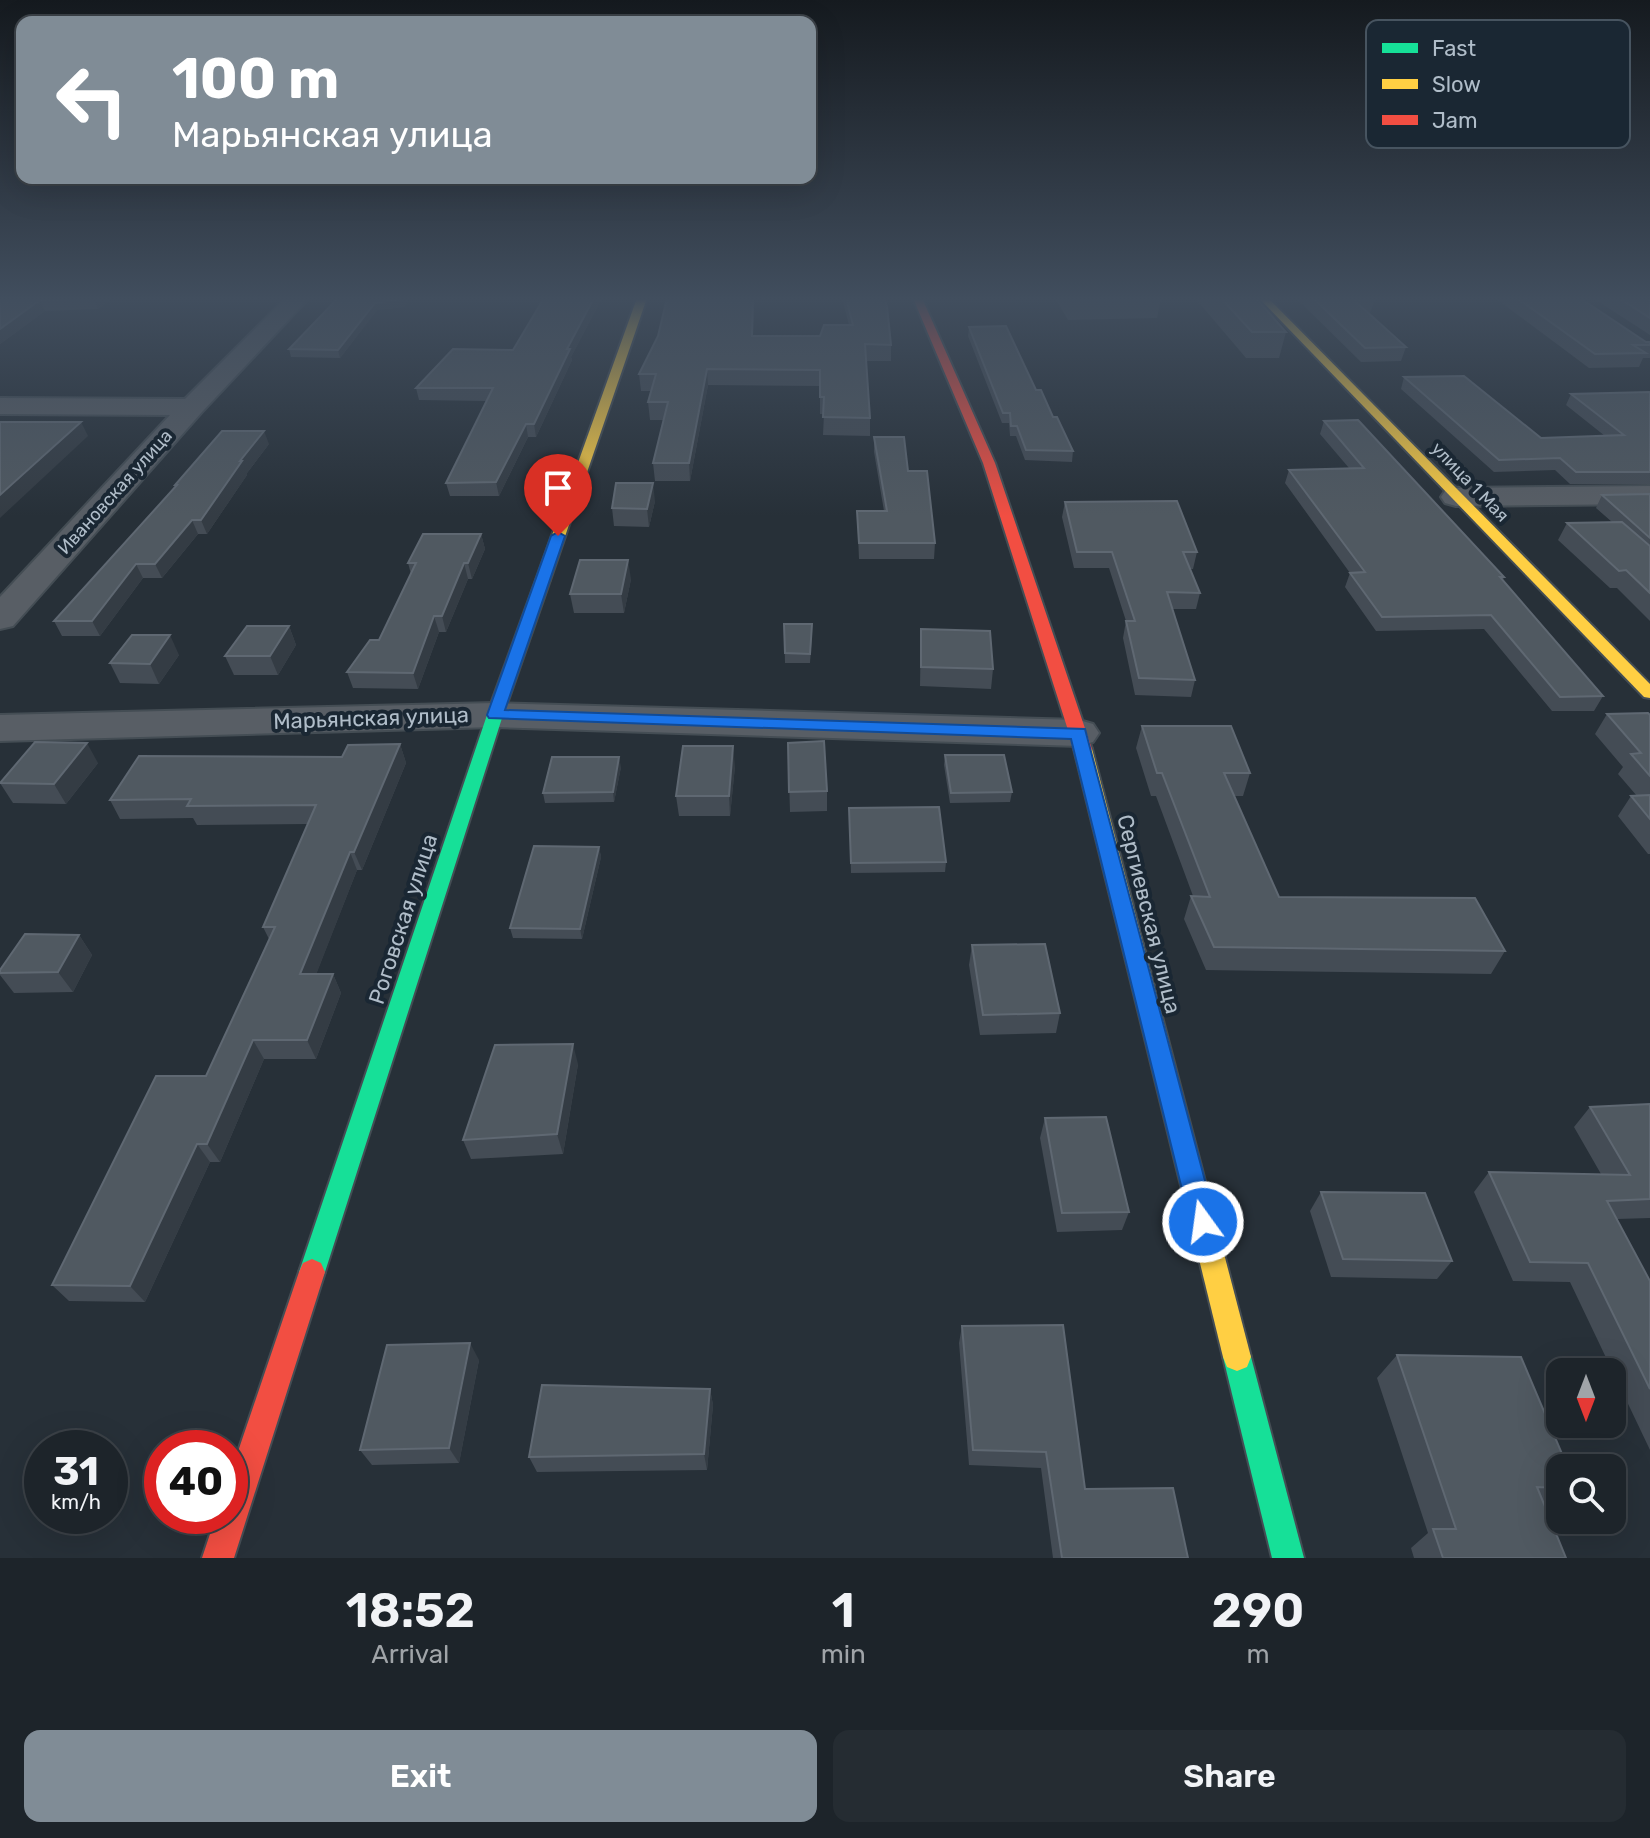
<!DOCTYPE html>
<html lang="en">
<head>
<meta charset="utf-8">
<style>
	:root { --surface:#1d242a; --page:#252c32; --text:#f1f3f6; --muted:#a0a4a8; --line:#3b4147; --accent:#808c96 }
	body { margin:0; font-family:Rubik,sans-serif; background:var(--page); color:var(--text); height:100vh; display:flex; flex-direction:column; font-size:30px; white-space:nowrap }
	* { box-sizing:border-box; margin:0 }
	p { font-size:26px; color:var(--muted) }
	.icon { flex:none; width:44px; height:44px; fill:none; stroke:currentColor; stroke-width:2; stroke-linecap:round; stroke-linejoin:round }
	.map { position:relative; height:1558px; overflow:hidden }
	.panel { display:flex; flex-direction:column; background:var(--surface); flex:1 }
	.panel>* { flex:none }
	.top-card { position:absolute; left:16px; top:16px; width:800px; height:168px; border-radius:16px; box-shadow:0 8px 32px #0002,0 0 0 2px var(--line); background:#808c96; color:#fff; overflow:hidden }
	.needle { width:52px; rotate:180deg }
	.tools { position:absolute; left:1546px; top:1358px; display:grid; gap:16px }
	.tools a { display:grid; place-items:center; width:80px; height:80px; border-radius:16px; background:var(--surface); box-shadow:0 8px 32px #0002,0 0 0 2px var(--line); font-size:40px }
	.speed { position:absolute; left:24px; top:1430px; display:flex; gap:16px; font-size:40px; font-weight:700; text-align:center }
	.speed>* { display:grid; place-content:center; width:104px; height:104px; border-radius:50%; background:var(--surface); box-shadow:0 8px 32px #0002,0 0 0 2px var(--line); line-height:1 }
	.speed small { font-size:20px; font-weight:400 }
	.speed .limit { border:12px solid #d22; background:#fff; color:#111 }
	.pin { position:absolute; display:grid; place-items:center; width:68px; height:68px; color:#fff; margin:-82px -34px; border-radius:50% 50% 50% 0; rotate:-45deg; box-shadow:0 0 8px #0007 }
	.pin .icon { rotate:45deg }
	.me { position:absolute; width:88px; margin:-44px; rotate:346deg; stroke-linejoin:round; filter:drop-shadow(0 0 6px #0008) }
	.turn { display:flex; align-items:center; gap:28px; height:168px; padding:0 24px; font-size:36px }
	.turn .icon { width:104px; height:104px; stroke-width:2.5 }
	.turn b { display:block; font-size:56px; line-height:68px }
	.eta { display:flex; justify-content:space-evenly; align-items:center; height:136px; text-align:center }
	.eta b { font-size:48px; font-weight:600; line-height:56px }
	.primary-button { display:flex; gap:16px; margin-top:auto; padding:16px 24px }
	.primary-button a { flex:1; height:92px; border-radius:16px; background:var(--accent); color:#fff; font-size:32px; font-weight:600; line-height:92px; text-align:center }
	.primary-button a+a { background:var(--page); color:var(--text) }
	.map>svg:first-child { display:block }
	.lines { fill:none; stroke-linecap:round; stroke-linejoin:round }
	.street-casing { stroke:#444d54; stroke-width:4 }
	.fast-casing { stroke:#444d54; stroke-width:4 }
	.slow-casing { stroke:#444d54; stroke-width:4 }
	.jam-casing { stroke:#444d54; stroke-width:4 }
	.street { fill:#585e65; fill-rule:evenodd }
	.fast { fill:#16e098; fill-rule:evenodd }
	.slow { fill:#ffcf43; fill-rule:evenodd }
	.jam { fill:#f24e42; fill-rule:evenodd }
	.wall { fill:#444c55 }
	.shaded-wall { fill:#343c44 }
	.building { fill:#505961; stroke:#5f6872; stroke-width:2 }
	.route { fill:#1a73e8; stroke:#114b97; stroke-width:2 }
	.labels { text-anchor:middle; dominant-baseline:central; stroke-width:8; stroke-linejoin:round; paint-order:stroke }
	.far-street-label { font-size:18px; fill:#b0bdc9; stroke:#1a2733 }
	.street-label { font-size:22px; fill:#b0bdc9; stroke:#1a2733 }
	.key { fill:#1a2733; stroke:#475460; stroke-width:2 }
	.key-label { font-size:22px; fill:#b0bdc9 }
</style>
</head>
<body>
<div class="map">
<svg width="1650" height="1558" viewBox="0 0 1650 1558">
	<rect width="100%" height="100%" fill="#273038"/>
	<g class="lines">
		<g class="street-casing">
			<g id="street">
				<path d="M286,298h23l-108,115 -188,213 -13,3v-32l170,-182 -170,-1v-16l185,1z"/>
				<path d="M1650,486v18l-194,2 -11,-3 -4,-6 4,-6 11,-3z"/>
				<path d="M495,703l584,17 14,4 6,9 -6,9 -14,4 -584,-19 -495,14v-26z"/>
			</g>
		</g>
		<g class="fast-casing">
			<g id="fast">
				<path d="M543,576l7,4 -47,135 -178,557 -4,9 -9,4 -9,-4 -4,-9 188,-557 49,-135z"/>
				<path d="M1237,1343l10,4 4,10 53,201h-32l-49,-201 4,-10z"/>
			</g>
		</g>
		<g class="slow-casing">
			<g id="slow">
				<path d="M637,298h10l-97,282 -7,4 -5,-1 -2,-3z"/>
				<path d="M1259,298h9l382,386v14l-6,-1z"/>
				<path d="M1083,743l9,6 159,608 -4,10 -10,4 -10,-4 -4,-10 -149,-608z"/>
			</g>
		</g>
		<g class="jam-casing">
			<g id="jam">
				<path d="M913,298h9l73,165 97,286 -3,4h-12l-3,-4 -91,-286z"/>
				<path d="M312,1259l9,4 4,9 -91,286h-32l14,-42h14v-41l69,-203 4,-9z"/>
			</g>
		</g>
		<use href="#street" class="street"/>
		<use href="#fast" class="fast"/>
		<use href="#slow" class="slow"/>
		<use href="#jam" class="jam"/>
	</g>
	<g class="wall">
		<path d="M0,298h113l-15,11 -53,2 -45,33z"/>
		<path d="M338,298l66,9 -27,3 -37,48 -49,-1 -2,-8z"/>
		<path d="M544,298h58l-31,59 1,3 -36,77h-8l-29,59h-49l-4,-13 41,-82 -68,-1 -3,-12 97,-38z"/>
		<path d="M667,298h87l-1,38h67l29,-11 -7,-27h42l7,47v16h-25l4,57v18l-47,-1 1,-21h-4v-28l-112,-1 -18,96h-35l-2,-18 11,-43h-14l-2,-18 3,-11h-10l-2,-17 19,-38z"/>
		<path d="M1055,298h106l-4,20 -89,2z"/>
		<path d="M1195,298h61l30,34 -7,26h-33z"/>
		<path d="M1296,298h77l2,1 -5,14h-2l38,34 -5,14 -40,1z"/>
		<path d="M1495,298h85l66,44h4v16h-7l-4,9 -50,1z"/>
		<path d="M1593,298h57v37z"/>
		<path d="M969,327l67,63 37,61 -1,11 -47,-2 -9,-24h-6l-1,-13h-7l-34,-87z"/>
		<path d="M1404,377l137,61 64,-2 -39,-31 5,-11 79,-2v92h-80l-15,-14 -61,2 -93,-83z"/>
		<path d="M1324,421l180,156 -1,3 100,116 -9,15h-42l-68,-82 -108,2 -31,-44 5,-14 -65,-90 4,-13 60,-2 -29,-34z"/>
		<path d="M874,437l34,34 27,72 -1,16h-75l-2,-48h27l-10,-59z"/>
		<path d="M269,444l-22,29v2l-40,59h-9l-36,44h-19l-43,58h-38l-8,-15 122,-134 -1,-2z"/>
		<path d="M1650,494v127l-33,-33h-7l-52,-48 9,-17 45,-1 -16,-14 6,-13z"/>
		<path d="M655,501l-6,26 -35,-1 -2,-18z"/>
		<path d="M1065,502l132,50 -4,17h-3l10,24 -4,16h-24l23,71 -4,17 -56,-2 -12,-57 3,-17 -17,-53h-35l-12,-51z"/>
		<path d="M481,534l4,15 -13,30h-4l-22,53h-7l-21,57 -65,-1 -6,-16 32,-32 32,-66 -3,-11z"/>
		<path d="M631,579l-7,34h-50l-4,-19z"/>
		<path d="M784,624l28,10 -2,29h-25z"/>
		<path d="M289,626l7,19 -18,30h-44l-9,-19z"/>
		<path d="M921,629l72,40 -2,20 -71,-3z"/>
		<path d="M179,655l-20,29 -39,-1 -10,-20z"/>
		<path d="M1607,714l43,1v139h-2l-30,-38 13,-20h6l-19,-22 5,-7 -28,-33z"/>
		<path d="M1142,726l108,47 -7,23h-9l45,101 226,54 -14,23 -285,-4 -22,-51 7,-23h2l-37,-100h-5l-15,-48z"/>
		<path d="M788,743l39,48v20l-37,1z"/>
		<path d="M400,744l6,19 -44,107h-5l-41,104h17l8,19 -25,66h-52l-44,103h-10l-65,140 -76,-1 -17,-16 154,-209 63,-137 -6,-12 45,-103 -111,1 -4,-7 -73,1 -10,-19 232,-43z"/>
		<path d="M945,755l67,37 -2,10 -60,1 -6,-38z"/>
		<path d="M98,763l-32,41 -53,-1 -13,-20z"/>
		<path d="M735,766l-5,50h-51l-3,-20z"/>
		<path d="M621,767l-7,35 -69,1 -2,-10z"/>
		<path d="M849,808l97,54 -1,10 -94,1z"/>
		<path d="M599,847l2,10 -19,82 -69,-1 -3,-10z"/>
		<path d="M79,935l13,20 -19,37 -59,1 -14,-18v-5z"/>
		<path d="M972,945l88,68 -4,20 -76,2 -11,-70z"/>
		<path d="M578,1064l-15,90 -92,5 -8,-19z"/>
		<path d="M1650,1104v114l-33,1 33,62v169l-80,-168 -57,-1 -39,-89 15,-20 112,2 -27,-47 16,-20z"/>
		<path d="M1045,1118l84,94 -7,18 -65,2 -17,-94z"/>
		<path d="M1321,1192l131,69 -15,18 -106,-2 -21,-66z"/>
		<path d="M962,1326l123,163 103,69h-135l-12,-90 -72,-3 -10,-122z"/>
		<path d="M1397,1355l163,113v32l-11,8h-3l20,50h-152l-3,-10 17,-15 -51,-155z"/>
		<path d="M479,1360l-20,103 -87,2 -12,-15z"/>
		<path d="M710,1389l3,16 -6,65 -170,2 -8,-15z"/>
	</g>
	<g class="shaded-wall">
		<path d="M95,298h18l-15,11 -5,-10z"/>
		<path d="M403,298h7l-6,9 -27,3 -37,48 -2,-8 37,-47z"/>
		<path d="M594,298h8l-31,59 1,3 -36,77 -2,-13 33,-75z"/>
		<path d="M753,298h1l-2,54v-16z"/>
		<path d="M40,300l5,11 -45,33v-15z"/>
		<path d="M707,369l1,16 -18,96 -1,-18z"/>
		<path d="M81,422l7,14 -88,82v-23z"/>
		<path d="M526,424l2,13 -29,59 -3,-14z"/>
		<path d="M264,431l5,13 -22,29v2l-40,59 -6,-14 39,-59z"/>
		<path d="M653,483l2,18 -6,26 -2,-18z"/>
		<path d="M192,520l6,14 -36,44 -7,-14z"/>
		<path d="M481,534l4,15 -13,30 -4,-16z"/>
		<path d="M628,560l3,19 -7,34 -3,-19z"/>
		<path d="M464,563l4,16 -22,53 -4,-16z"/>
		<path d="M136,564l7,14 -43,58 -8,-15z"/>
		<path d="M434,616l5,16 -21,57 -5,-16z"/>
		<path d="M289,626l7,19 -18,30 -8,-19z"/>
		<path d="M170,635l9,20 -20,29 -9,-20z"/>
		<path d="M87,743l11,20 -32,41 -12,-20z"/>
		<path d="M400,744l6,19 -44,107 -8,-18z"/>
		<path d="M733,746l2,20 -5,50 -1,-20z"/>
		<path d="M619,757l2,10 -7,35 -1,-10z"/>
		<path d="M599,847l2,10 -19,82 -2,-10z"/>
		<path d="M350,852l7,18 -48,123 -9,-19z"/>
		<path d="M79,935l13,20 -19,37 -15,-20z"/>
		<path d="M333,974l8,19 -25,66 -9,-19z"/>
		<path d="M253,1040l11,19 -44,103 -13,-18z"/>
		<path d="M573,1044l5,20 -15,90 -6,-20z"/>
		<path d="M197,1144l13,18 -65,140 -15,-16z"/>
		<path d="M470,1343l9,17 -20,103 -10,-15z"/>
		<path d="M710,1389l3,16 -6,65 -3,-16z"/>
	</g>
	<g class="building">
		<path d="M0,298h95l-2,1 -53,1 -40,29z"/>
		<path d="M338,298h65l-1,1 -27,4 -37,47 -49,-1z"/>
		<path d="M544,298h50l-27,51h3l-36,75h-8l-30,58 -50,1 47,-95h-77l37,-39 60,1z"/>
		<path d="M667,298h86l-1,38h68l4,-11h29l-7,-27h38l3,8 4,39 -26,-1 5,74 -47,-1 1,-20h-4v-27l-113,-1 -18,94h-36l15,-61h-20l8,-28h-17l19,-38z"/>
		<path d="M1221,298h35l30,34h-34z"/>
		<path d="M1313,298h60l2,1 -21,1 52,47 -41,1z"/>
		<path d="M1517,298h63l66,44h4v3h-17l13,8 -51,1z"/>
		<path d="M1619,298h31v20z"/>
		<path d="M1006,326l30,64h5l12,27h4l16,34 -47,-1 -9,-24h-6l-1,-13h-7l-34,-86z"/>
		<path d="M1464,376l77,62 83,-3 -53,-41 79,-2v80h-74l-16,-14 -61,2 -95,-83z"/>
		<path d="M1358,420l146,157h-4l103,119 -43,1 -69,-82 -109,2 -32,-44 15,-1 -76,-102 75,-2 -40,-47z"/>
		<path d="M0,422h81l-81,73z"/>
		<path d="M222,431h42l-24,30h2l-41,59h-9l-37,44h-19l-44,57h-38l123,-136h-2z"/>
		<path d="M874,437h30l4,34h19l8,72h-76l-2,-32h30z"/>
		<path d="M616,483h37l-6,26 -35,-1z"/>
		<path d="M1650,494v44l-48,-43z"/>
		<path d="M1177,501l20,51h-14l17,41 -33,-1 28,88 -56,-2 -13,-57h9l-23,-69h-35l-12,-50z"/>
		<path d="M1622,522l28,24v47l-24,-23 -7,1 -52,-48z"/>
		<path d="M423,534h58l-13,29h-4l-22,53h-8l-21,57 -66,-1 23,-32h9l37,-77h-8z"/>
		<path d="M580,560h48l-7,34h-51z"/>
		<path d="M784,624h28l-2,30 -25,-1z"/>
		<path d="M247,626h42l-19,30h-45z"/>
		<path d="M921,629l69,2 3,38 -72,-2z"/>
		<path d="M132,635h38l-20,29 -40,-1z"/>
		<path d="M1648,713l2,2v61l-19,-22 10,-1 -34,-39z"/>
		<path d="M1142,726h89l19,47h-26l55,124 196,1 30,53 -291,-4 -23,-51 19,1 -48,-124h-5z"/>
		<path d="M824,741l3,50 -38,1 -1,-49z"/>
		<path d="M35,742l52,1 -33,41 -54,-1z"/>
		<path d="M400,744l-46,108h-4l-50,122h33l-26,66h-54l-46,104h-10l-67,142 -78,-1 104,-209h50l69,-149h-12l53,-122 -129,1 4,-7 -81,1 29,-44 203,1 6,-12z"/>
		<path d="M683,746h50l-4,50h-53z"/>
		<path d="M945,755h59l8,37 -61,1z"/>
		<path d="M552,757h67l-6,35 -70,1z"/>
		<path d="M1650,795v24l-19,-23z"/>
		<path d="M939,807l7,55 -95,1 -2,-55z"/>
		<path d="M534,846l65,1 -19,82 -70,-1z"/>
		<path d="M25,934l54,1 -21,37 -58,1v-3z"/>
		<path d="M1045,944l15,69 -77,2 -11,-70z"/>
		<path d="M573,1044l-16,90 -94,6 32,-95z"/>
		<path d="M1650,1104v95l-43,2 43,80v108l-62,-126 -58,-1 -41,-90 141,3 -40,-68z"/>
		<path d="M1106,1117l23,95 -67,1 -17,-95z"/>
		<path d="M1321,1192l104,1 27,68 -109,-2z"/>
		<path d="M1063,1325l22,164 88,-1 15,70h-126l-16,-106 -73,-2 -11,-124z"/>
		<path d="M470,1343l-21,105 -89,2 27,-105z"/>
		<path d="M1397,1355l124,2 47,111h-8v20l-23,-1 29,71h-123l-10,-29h23z"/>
		<path d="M542,1385l168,4 -6,65 -175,3z"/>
	</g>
	<linearGradient id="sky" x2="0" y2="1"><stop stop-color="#151a1f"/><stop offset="0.58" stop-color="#414e5e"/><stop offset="1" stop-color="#414e5e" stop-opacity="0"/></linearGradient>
	<rect width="1650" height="516" fill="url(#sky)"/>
	<path class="route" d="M558,532l7,4 -60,174 580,19 131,493 -4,9 -9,4 -10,-4 -3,-9 -119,-483 -582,-21 -2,-3 64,-179z"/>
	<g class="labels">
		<g class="far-street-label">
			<text transform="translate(1470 482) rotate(46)">улица 1 Мая</text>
			<text transform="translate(115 492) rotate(-48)">Ивановская улица</text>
		</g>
		<g class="street-label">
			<text transform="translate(371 718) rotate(-2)">Марьянская улица</text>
			<text transform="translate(1149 914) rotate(76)">Сергиевская улица</text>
			<text transform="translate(403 919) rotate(-72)">Роговская улица</text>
		</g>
	</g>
	<rect x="1366" y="20" width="264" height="128" rx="12" class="key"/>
	<rect x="1382" y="43" width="36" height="10" fill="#16e098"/>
	<rect x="1382" y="79" width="36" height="10" fill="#ffcf43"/>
	<rect x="1382" y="115" width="36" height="10" fill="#f24e42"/>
	<g class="key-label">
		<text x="1432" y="56">Fast</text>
		<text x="1432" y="92">Slow</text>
		<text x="1432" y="128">Jam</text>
	</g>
</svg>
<div class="tools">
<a><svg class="needle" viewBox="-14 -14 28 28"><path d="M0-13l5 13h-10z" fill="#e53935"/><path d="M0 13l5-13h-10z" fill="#a0a4a8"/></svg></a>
<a><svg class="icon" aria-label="search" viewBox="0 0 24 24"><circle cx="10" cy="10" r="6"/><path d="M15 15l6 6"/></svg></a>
</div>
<div class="speed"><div>31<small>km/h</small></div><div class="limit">40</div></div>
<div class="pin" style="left:558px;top:536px;background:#d93025"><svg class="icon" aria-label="arrive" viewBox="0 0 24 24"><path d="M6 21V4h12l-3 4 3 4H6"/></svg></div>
<svg class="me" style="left:1203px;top:1222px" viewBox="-20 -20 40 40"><circle r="17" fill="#1a73e8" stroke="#fff" stroke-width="3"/><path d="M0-11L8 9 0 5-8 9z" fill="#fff"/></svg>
<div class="top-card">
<div class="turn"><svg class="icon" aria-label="left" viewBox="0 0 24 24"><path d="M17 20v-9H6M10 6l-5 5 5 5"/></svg><div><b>100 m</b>Марьянская улица</div></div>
</div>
</div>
<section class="panel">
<div class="eta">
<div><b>18:52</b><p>Arrival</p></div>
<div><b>1</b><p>min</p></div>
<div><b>290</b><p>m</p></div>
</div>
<div class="primary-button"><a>Exit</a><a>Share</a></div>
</section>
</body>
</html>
